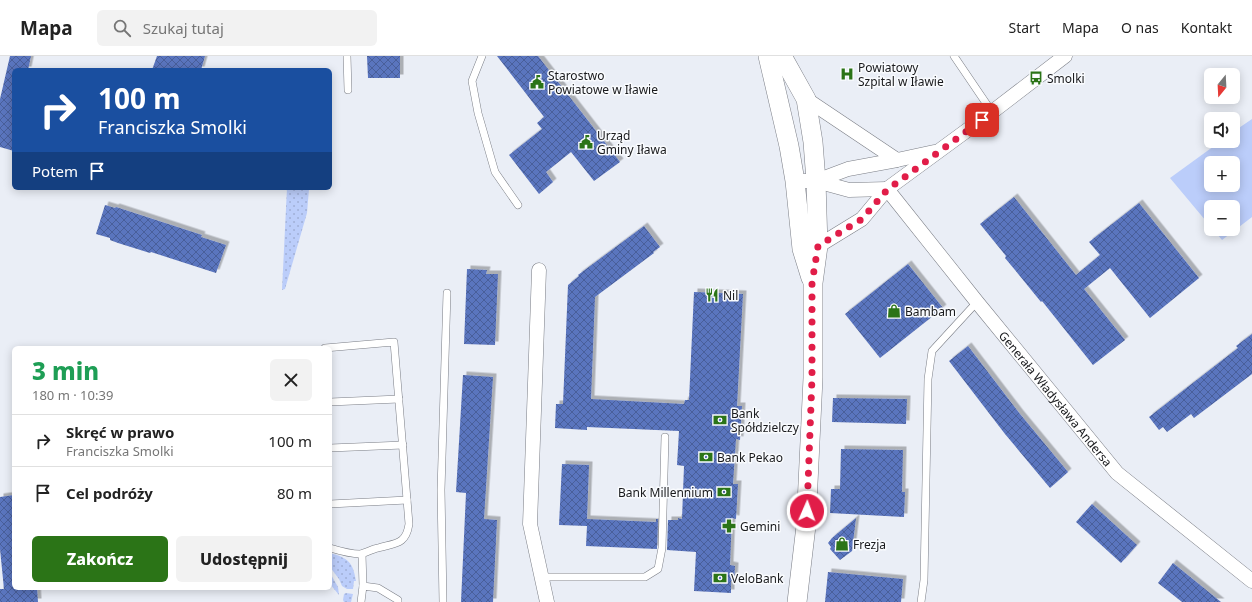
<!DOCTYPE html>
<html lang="pl">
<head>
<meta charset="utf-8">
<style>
	:root { --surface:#fff; --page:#f2f2f2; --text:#222; --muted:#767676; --line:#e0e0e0; --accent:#2b7417 }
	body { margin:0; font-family:"Noto Sans",sans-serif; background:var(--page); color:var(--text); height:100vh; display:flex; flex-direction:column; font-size:15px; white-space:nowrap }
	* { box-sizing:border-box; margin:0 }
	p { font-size:13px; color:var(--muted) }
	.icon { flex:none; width:22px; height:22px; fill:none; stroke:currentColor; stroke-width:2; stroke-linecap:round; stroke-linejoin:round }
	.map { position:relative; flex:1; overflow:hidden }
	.sheet { position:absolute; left:12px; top:290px; width:320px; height:244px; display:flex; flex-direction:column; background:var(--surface); border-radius:6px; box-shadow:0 2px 10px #0003 }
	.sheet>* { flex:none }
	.banner { position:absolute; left:12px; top:12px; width:320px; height:122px; border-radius:6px; box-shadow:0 2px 10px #0003; background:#1a4fa0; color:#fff; overflow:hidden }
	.needle { width:26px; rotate:198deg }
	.buttons { position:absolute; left:1204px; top:12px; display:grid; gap:8px }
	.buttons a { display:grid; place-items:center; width:36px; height:36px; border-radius:6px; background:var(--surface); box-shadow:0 2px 10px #0003; font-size:20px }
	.pin { position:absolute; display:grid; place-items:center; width:34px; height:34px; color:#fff; margin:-17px; border-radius:8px; box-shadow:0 2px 6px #0006 }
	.me { position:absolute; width:44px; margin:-22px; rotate:2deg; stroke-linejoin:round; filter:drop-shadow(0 0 3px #0008) }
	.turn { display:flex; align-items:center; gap:14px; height:84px; padding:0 20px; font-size:18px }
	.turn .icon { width:52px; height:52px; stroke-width:2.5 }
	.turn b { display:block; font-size:28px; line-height:34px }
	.then { display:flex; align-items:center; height:38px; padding:0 20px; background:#0003; gap:8px; font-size:15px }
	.round { display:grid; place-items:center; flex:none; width:42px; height:42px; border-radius:6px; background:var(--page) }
	.summary { display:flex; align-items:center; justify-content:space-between; height:68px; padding:0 20px }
	h1 { font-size:24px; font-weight:800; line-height:30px; color:#1e9e55 }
	.action { display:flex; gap:8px; margin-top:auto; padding:8px 20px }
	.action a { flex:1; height:46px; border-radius:6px; background:var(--accent); color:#fff; font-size:16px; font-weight:800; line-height:46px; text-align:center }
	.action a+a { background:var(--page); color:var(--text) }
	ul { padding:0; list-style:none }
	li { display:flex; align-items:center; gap:12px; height:52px; padding:0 20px; border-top:1px solid var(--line) }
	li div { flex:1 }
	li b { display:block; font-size:15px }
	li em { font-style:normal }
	header { display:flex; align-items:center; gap:24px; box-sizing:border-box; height:56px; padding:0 20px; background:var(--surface); border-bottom:1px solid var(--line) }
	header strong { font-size:19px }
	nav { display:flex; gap:22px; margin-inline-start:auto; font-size:14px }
	.search { width:280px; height:36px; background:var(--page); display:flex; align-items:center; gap:10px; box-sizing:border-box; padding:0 14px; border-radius:6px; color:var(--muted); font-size:15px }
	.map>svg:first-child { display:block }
	.green { fill:url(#green-dots) }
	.pitch { fill:#bbcdfa; fill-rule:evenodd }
	.building { fill:url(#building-cross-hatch); filter:url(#shadow) }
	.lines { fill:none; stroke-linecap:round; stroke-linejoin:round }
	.lane-casing { stroke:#7a7d85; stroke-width:8 }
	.street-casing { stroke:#7a7d85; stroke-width:15 }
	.secondary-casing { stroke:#7a7d85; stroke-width:20 }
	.lane { stroke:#fff; stroke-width:7 }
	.street { stroke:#fff; stroke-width:14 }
	.secondary { stroke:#fff; stroke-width:19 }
	.route { stroke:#e11d48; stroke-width:7; stroke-dasharray:0 12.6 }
	.labels { text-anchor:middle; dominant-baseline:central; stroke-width:3; stroke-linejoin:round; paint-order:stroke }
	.poi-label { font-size:12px; fill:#18191c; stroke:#f9fbfe; text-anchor:start }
	.street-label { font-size:12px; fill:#18191c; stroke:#f9fbfe }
</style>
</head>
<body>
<header>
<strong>Mapa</strong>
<div class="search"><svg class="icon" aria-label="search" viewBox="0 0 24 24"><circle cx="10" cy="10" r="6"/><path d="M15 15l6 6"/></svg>Szukaj tutaj</div>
<nav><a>Start</a><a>Mapa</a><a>O nas</a><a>Kontakt</a></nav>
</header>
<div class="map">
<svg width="1252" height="546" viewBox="0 0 1252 546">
	<defs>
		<pattern id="green-dots" width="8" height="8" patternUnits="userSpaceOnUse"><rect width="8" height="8" fill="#bbcdfa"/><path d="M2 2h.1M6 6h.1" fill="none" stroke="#a0afd6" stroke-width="1.8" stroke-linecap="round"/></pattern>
		<pattern id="building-cross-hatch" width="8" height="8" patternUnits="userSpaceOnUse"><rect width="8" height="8" fill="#5a74be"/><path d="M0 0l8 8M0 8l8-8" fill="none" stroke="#495e9a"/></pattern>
		<filter id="shadow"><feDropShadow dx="3.5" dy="-3.5" stdDeviation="0" flood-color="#0004"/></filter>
	</defs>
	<rect width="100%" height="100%" fill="#eaeef6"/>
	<g class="green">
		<path d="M287,132l22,1 -2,24 -22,76 -3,1z"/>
		<path d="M330,497c18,5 23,9 26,28h-2l-1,8h-6l-5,-3 -3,-7 -9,-12z"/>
		<path d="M330,517l8,14 1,8 -9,-11z"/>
		<path d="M346,537l7,1 -2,8h-7l-1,-2 1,-6z"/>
	</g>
	<path class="pitch" d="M1252,63v98l-30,23 -9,-11h20v-22h-22v20l-41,-49 51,-37h12v-9zM1211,107h22v22h-22z"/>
	<g class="building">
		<path d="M10,0h21l-3,14h-14v81l-14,-4v-48z"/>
		<path d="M157,0h48l-4,14h-49z"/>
		<path d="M367,0h33v22h-32z"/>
		<path d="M497,0h41l82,106 -26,19 -23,-29 -25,20 7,10 -14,12 -30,-39 33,-26 -5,-6 7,-6z"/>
		<path d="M1014,141l62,78 24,-20 -11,-13 50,-39 60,75 -49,40 -40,-50 -26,21 41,51 -32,25 -51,-64 -1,1 -26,-32 -10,-12 1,-2 -26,-32z"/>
		<path d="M105,149l10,3 1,-1 86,28 -1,2 25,8 -10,28 -65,-21 -1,1 -32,-10 -8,-3v-2l-14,-4z"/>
		<path d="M644,170l16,21 -7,5 1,1 -59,44 -4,102 93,5 1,-4h4l5,-108 49,2 -6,112h5l-2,34 -4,-1 -3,45h5l-2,35 -4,-1 -2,47 5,1 -1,15h-3v12l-37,-2 2,-39 -29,-2 1,-30h10v-2l4,1 2,-53 -7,-1 2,-34 -92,-4v3l-32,-2 1,-24h7l5,-119 11,-9 -1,-1z"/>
		<path d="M908,208l35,44 -63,50 -35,-44z"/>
		<path d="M467,213l20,1 -1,4h12l-3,71 -31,-1z"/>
		<path d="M1252,278v40l-58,44 -3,-4 -24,18 -4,-5 -4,3 -10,-13 89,-69 -2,-2z"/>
		<path d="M968,290l52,68 48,58 -18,16 -45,-54 -56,-73z"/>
		<path d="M463,319l30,2 -9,142 13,1 -4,82h-32l5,-109 -10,-1z"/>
		<path d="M833,342l74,1 -1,25 -74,-2z"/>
		<path d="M841,393l62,1 -1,42h3l-1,25 -74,-4 1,-24h9z"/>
		<path d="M562,408l27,1 -2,54 69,3v-3h2l-1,30 -71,-3 1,-20 -28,-1z"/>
		<path d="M14,439v93h23l1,14h-38v-13h4l-4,-40v-52z"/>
		<path d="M1092,448l45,41 -16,18 -45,-41z"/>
		<path d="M856,462l-4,33 -12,9 -10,-11 1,-2 -3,-4 4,-5z"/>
		<path d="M1173,507l48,39h-39l-24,-19z"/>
		<path d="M828,516l75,7 -2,23h-76z"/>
	</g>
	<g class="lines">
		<g class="lane-casing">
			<g id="lane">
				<path d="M347,0l1,34"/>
				<path d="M482,0l-10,25 6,32 17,59 23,33"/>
				<path d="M954,0l38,56"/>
				<path d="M325,292l69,-6 15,182c-3,21 -14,19 -31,24 -6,1 -12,5 -18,6 -10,0 -20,-3 -30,-6"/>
				<path d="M330,346l69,-3"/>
				<path d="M330,392l73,-3"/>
				<path d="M330,448l77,-4"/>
				<path d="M362,498l1,32"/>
				<path d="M541,521h104l13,-8 4,-21 3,-111"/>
				<path d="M361,546l2,-16 15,2 20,12v2"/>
				<path d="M443,546l-2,-112 6,-197"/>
				<path d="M921,546l3,-22 4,-201 4,-28 45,-49"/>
			</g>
		</g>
		<g class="street-casing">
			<g id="street">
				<path d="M806,43l91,61"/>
				<path d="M795,125h21l33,9 38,-1"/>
				<path d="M816,125l32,-12 49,-9 37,-8"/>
				<path id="s1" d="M887,133l90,113 140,171 135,108"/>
				<path d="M818,190l44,-27 25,-30 105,-77 73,-56"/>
				<path d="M539,214l-9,254 17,78"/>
			</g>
		</g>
		<g class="secondary-casing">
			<g id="secondary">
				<path d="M768,0l21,90 6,35 7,68 9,29"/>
				<path d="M782,0l24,43 7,43 3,39 2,65 -5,37v95l-7,148 -9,76"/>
			</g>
		</g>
		<use href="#lane" class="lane"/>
		<use href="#street" class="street"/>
		<use href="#secondary" class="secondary"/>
	</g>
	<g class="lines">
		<path class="route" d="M807,455l5,-133v-95l6,-37 44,-27 25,-29 95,-70"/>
	</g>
	<defs>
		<g id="hospital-bare" transform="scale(1.08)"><path d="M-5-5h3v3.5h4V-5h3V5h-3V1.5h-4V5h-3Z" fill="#2b7417" stroke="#f9fbfe" stroke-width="2.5" paint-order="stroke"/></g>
		<g id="bus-bare" transform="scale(1.08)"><path d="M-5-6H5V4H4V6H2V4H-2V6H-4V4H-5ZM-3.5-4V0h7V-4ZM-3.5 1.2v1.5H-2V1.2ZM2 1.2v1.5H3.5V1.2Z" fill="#2b7417" stroke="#f9fbfe" stroke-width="2.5" paint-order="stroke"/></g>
		<g id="civic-bare" transform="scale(1.08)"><path d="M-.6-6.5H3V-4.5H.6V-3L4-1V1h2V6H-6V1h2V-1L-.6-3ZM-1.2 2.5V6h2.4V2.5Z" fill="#2b7417" stroke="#f9fbfe" stroke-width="2.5" paint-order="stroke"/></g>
		<g id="restaurant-bare" transform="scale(1.08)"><path d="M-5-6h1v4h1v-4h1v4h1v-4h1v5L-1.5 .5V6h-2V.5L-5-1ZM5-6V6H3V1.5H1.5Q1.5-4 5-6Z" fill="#2b7417" stroke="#f9fbfe" stroke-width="2.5" paint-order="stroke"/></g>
		<g id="shop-bare" transform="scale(1.08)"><path d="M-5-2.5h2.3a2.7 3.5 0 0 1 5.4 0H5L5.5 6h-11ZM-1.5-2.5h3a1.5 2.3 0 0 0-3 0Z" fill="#2b7417" stroke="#f9fbfe" stroke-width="2.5" paint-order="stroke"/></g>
		<g id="bank-bare" transform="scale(1.08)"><path d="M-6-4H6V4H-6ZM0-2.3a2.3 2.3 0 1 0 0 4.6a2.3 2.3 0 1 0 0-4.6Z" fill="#2b7417" stroke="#f9fbfe" stroke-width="2.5" paint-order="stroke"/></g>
		<g id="pharmacy-bare" transform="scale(1.08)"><path d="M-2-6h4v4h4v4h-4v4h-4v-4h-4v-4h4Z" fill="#2b7417" stroke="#f9fbfe" stroke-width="2.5" paint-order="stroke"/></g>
	</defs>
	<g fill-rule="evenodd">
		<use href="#hospital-bare" x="847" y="18"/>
		<use href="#bus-bare" x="1036" y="22"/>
		<use href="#civic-bare" x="537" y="26"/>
		<use href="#civic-bare" x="586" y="86"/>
		<use href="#restaurant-bare" x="712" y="239"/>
		<use href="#shop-bare" x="894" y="255"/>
		<use href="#bank-bare" x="720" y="364"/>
		<use href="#bank-bare" x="706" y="401"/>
		<use href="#bank-bare" x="724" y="436"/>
		<use href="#pharmacy-bare" x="729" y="470"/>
		<use href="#shop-bare" x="842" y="488"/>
		<use href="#bank-bare" x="720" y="522"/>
	</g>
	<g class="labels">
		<g class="poi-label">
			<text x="858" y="11">Powiatowy<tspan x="858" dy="14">Szpital w Iławie</tspan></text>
			<text x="548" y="19">Starostwo<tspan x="548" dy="14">Powiatowe w Iławie</tspan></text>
			<text x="1047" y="22">Smolki</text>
			<text x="597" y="79">Urząd<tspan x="597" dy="14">Gminy Iława</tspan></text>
			<text x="723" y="239">Nil</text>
			<text x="905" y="255">Bambam</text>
			<text x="731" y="357">Bank<tspan x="731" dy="14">Spółdzielczy</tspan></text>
			<text x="717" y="401">Bank Pekao</text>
			<text x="713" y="436" text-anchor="end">Bank Millennium</text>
			<text x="740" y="470">Gemini</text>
			<text x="853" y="488">Frezja</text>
			<text x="731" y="522">VeloBank</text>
		</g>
		<g class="street-label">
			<text stroke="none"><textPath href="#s1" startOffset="269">Generała Władysława Andersa</textPath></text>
		</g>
	</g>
</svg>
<div class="buttons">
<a><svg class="needle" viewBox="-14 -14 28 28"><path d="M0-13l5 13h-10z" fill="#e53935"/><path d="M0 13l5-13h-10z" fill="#767676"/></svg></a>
<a><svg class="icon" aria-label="sound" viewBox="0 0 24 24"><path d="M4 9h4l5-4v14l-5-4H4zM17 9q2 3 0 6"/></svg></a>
<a>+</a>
<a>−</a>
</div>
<div class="pin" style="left:982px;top:64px;background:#d93025"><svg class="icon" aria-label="arrive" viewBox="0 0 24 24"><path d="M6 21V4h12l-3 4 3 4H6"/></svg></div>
<svg class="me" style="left:807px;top:455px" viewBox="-20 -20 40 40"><circle r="17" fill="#e11d48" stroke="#fff" stroke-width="3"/><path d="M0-11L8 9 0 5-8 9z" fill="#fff"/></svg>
<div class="banner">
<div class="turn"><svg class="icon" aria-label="right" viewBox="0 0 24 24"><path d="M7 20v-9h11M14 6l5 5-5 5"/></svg><div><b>100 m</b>Franciszka Smolki</div></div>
<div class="then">Potem<svg class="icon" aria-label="arrive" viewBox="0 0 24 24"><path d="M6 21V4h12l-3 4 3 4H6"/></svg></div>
</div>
<section class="sheet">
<div class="summary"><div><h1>3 min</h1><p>180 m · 10:39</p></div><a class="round"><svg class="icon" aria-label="close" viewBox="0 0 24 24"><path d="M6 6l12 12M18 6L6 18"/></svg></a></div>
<ul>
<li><svg class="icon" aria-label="right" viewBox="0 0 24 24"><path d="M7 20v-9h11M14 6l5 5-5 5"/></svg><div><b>Skręć w prawo</b><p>Franciszka Smolki</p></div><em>100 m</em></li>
<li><svg class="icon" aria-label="arrive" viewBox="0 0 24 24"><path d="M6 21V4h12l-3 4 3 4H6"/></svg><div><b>Cel podróży</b></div><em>80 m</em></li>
</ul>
<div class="action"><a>Zakończ</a><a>Udostępnij</a></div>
</section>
</div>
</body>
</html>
